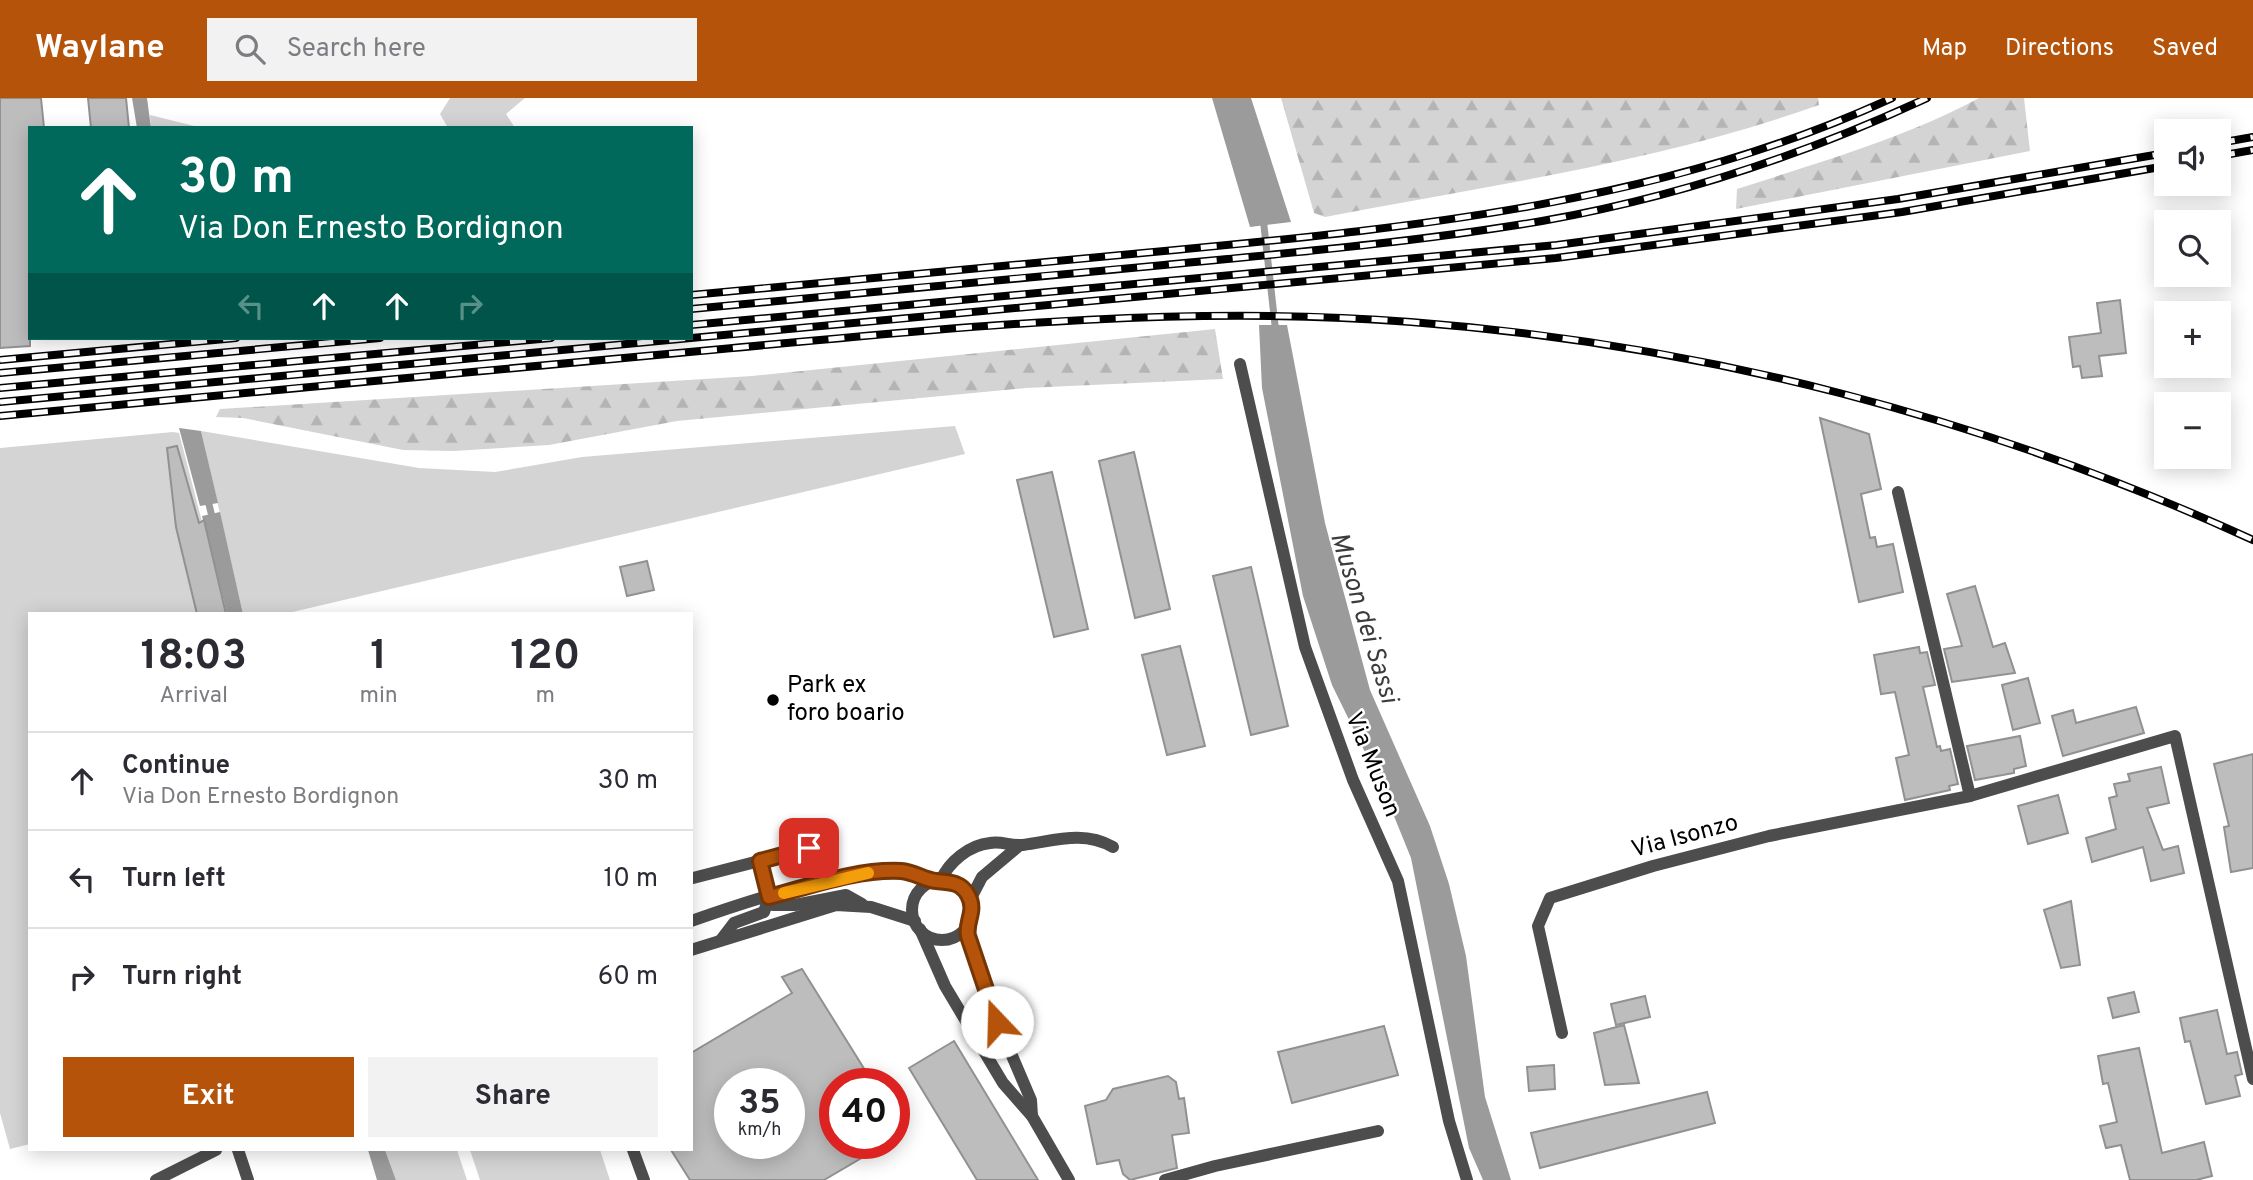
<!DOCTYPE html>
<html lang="en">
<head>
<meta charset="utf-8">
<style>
	:root { --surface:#fff; --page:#f2f2f3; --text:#2b2b33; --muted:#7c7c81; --line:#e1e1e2; --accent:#b45309 }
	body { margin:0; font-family:Overpass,sans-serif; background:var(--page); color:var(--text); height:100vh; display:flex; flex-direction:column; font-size:26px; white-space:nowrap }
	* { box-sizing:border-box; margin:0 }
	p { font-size:23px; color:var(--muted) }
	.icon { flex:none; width:38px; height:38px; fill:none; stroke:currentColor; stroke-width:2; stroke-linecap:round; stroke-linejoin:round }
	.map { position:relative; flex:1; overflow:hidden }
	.details { position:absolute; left:28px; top:514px; width:665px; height:539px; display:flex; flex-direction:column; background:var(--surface); border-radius:0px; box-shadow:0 4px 18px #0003 }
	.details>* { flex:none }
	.guide { position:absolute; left:28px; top:28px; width:665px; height:214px; border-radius:0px; box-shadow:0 4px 18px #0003; background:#00695c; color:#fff; overflow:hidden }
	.tools { position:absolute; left:2154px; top:21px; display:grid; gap:14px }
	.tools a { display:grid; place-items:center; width:77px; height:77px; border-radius:0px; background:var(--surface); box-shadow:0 4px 18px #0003; font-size:35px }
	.speed { position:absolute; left:714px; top:970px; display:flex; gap:14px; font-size:35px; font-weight:700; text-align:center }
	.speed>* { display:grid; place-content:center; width:91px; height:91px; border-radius:50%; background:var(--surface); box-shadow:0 4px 18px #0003; line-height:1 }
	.speed small { font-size:18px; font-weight:400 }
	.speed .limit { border:10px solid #d22; background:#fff; color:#111 }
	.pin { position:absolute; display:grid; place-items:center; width:60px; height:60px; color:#fff; margin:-30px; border-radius:14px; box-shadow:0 4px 10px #0006 }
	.me { position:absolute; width:77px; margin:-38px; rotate:339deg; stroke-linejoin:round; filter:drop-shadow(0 0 5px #0008) }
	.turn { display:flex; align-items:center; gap:24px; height:147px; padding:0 35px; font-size:32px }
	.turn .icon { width:91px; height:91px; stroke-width:2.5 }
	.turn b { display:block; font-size:49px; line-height:60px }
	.lanes { display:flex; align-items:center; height:66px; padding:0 35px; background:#0003; justify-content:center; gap:35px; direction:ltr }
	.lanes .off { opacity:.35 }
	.eta { display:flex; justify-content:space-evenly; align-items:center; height:119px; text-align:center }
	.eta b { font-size:42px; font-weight:700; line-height:49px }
	.cta { display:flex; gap:14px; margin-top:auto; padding:14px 35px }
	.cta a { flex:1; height:80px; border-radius:0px; background:var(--accent); color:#fff; font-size:28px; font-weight:700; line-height:80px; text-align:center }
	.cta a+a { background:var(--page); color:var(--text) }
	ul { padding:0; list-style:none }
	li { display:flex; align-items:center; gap:21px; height:98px; padding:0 35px; border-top:2px solid var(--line) }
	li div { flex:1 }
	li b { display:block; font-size:26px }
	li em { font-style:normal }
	header { display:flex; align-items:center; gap:42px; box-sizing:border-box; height:98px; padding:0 35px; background:var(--accent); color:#fff }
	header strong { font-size:33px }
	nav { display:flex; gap:38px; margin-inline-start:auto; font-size:24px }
	.search { width:490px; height:63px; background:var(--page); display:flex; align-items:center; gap:18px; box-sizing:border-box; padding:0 24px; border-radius:0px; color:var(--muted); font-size:26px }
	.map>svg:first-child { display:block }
	.green { fill:#d4d4d4 }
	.forest { fill:url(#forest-firs) }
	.water { fill:#9b9b9b }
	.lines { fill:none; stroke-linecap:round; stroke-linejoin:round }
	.stream { stroke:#9b9b9b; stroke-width:7 }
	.building { fill:#bdbdbd; stroke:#919191; stroke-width:2; fill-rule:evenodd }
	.minor { stroke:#4d4d4d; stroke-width:12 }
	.rail-casing { stroke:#000; stroke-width:8 }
	.rail { stroke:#fff; stroke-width:5; stroke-dasharray:16; stroke-linecap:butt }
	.route-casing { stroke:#753606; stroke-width:18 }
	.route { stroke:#b45309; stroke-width:12 }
	.slow { stroke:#f59e0b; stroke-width:12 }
	.poi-dot { fill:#000; stroke:#fff; stroke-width:2.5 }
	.labels { text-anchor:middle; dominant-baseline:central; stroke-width:5; stroke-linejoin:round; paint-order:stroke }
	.poi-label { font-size:24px; fill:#000; stroke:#fff; text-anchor:start }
	.street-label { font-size:24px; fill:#000; stroke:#fff }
	.water-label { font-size:26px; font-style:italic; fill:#3c3c3c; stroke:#fff }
</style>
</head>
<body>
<header>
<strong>Waylane</strong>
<div class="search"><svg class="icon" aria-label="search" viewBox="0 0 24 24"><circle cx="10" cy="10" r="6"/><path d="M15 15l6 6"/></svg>Search here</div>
<nav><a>Map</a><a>Directions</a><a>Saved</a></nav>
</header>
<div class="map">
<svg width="2253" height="1082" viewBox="0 0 2253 1082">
	<defs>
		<pattern id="forest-firs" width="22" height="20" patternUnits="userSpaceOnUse" patternTransform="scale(1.75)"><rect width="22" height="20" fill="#d4d4d4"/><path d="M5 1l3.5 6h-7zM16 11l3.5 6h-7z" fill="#b4b4b4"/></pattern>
	</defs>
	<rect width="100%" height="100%" fill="#fff"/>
	<g class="green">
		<path d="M450,0h75l-19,16 9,14h-67l-8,-14z"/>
		<path d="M150,17l52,13h-51z"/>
		<path d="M955,328l10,28 -681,160h-41l-42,-183 218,37 76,4 87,-15z"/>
		<path d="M173,334l6,1 47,181h-196v530l-20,5 -10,-36v-665z"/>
		<path d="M385,1052h72l10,30h-71z"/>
		<path d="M470,1052h130l10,30h-130z"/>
	</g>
	<g class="forest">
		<path d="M1281,0h537l1,7c-160,57 -327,80 -494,112l-11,-4z"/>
		<path d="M1979,0h45l6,53 -294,58 1,-20c82,-27 166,-50 242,-91z"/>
		<path d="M1215,231l8,50 -197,9 -349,33 -128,24 -95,6 -51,-1 -160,-32 -27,-1 4,-8 532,-33z"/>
	</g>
	<g class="water">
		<path d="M132,0h15l4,30h-14z"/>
		<path d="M1212,0h39l40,124 -41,5z"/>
		<path d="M1259,227h28l38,198 45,167 60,136 19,58 17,72 19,141 26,83h-28l-14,-32 -58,-290 -28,-69 -51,-104 -29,-89 -41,-208z"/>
		<path d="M179,330l22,3 17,72 -18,3z"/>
		<path d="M220,414l23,102h-16l-25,-98z"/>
		<path d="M368,1052h17l11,30h-19z"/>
	</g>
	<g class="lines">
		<g class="stream">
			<path d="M1263,119l13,117"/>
			<path d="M207,398l6,25"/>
		</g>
	</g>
	<g class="building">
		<path d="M0,0h41l3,30h-14v218l-30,2z"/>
		<path d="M88,0h38l3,30h-38z"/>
		<path d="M2120,202l6,53 -27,3 3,20 -20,2 -2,-12 -7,1 -4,-30 32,-4 -4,-30z"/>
		<path d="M1820,320l49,16 12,55 -20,5 9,44 5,-1 2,10 16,-3 10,48 -44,10z"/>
		<path d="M177,348l22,77 5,-3 22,94h-29l-21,-87 -9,-79z"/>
		<path d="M1134,354l36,157 -35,9 -36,-157z"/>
		<path d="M1052,374l36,157 -34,8 -37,-157z"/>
		<path d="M647,463l7,29 -27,6 -7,-29z"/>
		<path d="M1251,469l37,159 -37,9 -38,-159z"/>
		<path d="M1975,488l18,61 12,-4 10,30 -63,9 -8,-33 18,-3 -15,-52z"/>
		<path d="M1180,548l25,100 -38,9 -25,-100z"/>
		<path d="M1919,549l1,6 7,-1 8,33 -12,2 14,60 3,-1 1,5 9,-2 8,35 -9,2 1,4 -45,10 -9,-42 13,-3 -14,-63 -14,2 -7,-39z"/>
		<path d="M2028,580l12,45 -27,7 -11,-45z"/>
		<path d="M2136,609l8,26 -81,23 -11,-40 21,-6 3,13z"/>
		<path d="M2020,638l6,30 -12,3v4l-39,7 -8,-34z"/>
		<path d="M2253,656v114l-22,4 -7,-45 5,-1 -15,-62z"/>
		<path d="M2161,669l8,36 -22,5 16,42 15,-4 6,27 -33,8 -8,-34 -51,15 -6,-24 30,-9 -7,-31 8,-2 -3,-12 16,-3 -2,-7z"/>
		<path d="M2058,697l10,38 -40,11 -10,-38z"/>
		<path d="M2071,803l9,64 -19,3 -17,-58z"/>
		<path d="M802,871l71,114h-38v60h52l-63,37h-134l-19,-30h20v-97l101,-60 -10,-16zM730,985h59v60h-59z"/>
		<path d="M2134,894l5,20 -26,6 -5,-20z"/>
		<path d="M1645,898l5,21 -34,8 -5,-21z"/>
		<path d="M2217,912l10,44 10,-2 5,22 -7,2 5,20 -34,8 -16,-63 -5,1 -5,-24z"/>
		<path d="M1624,927l15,58 -34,2 -11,-52z"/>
		<path d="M1384,928l14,49 -106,28 -14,-51z"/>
		<path d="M954,943l84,139h-61l-68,-112z"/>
		<path d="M2139,950l23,105 42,-11 8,34 -16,4h-66l-9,-35 -15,3 -6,-22 17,-4 -9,-39 -5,1 -5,-28z"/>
		<path d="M1554,967l1,24 -26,2 -2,-24z"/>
		<path d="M1168,978l8,6 3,17 5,-1 5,35 -17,2 5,33 -47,12 -7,-6 -4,-14 -22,4 -12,-58 21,-6 7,-11z"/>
		<path d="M1707,994l8,31 -175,45 -9,-35z"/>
	</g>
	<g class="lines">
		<g class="minor">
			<path d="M1240,266l65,283 48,133 45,101 51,240 18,59"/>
			<path d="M1898,394l72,304"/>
			<path d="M760,763l13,44h22l51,-10 16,9"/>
			<path d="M693,780l132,-34"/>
			<path d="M941,782c8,-18 28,-35 49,-37 11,-2 22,3 33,2 31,-4 60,-15 90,2"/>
			<circle cx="942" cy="812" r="30"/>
			<path d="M970,802l12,-23 38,-32"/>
			<path d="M691,823c54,-19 195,-69 244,-39"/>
			<path d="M966,830l23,74 42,98 1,16"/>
			<path d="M920,831l25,57 58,97 29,33 37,64"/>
			<path d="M721,842l13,-17 30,-11 5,-15"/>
			<path d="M691,852l145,-45 35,2 44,14"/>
			<path d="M1562,935l-24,-107 12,-28 103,-32 116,-30 201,-40 205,-60 78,343"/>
			<path d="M238,1052l10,30"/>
			<path d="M633,1052l11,30"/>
			<path d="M156,1082l60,-30"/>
			<path d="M1165,1082l50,-14 163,-35"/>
		</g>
		<g class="rail-casing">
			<g id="rail">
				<path d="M2219,45l34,-6"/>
				<path d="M2219,58l34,-6"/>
				<path d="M691,197c161,-15 322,-30 484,-45 244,-23 492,-48 717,-152"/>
				<path d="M691,211c158,-15 316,-30 473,-44 126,-12 253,-23 378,-44 132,-23 264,-67 385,-123"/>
				<path d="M691,227l866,-80 341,-46 268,-46"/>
				<path d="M0,262l236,-22"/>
				<path d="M0,275l380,-35"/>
				<path d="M0,290l551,-50"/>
				<path d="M0,304l1556,-144 346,-46 264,-46"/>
				<path d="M0,318c241,-23 481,-45 722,-67 229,-21 458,-45 689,-27 291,22 576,96 842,218"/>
			</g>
		</g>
		<use href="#rail" class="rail"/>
	</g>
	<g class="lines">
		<g class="route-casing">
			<path id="route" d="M809,750l-49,13 9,36c42,-11 87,-28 132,-26 13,1 24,9 35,10 13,1 25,1 32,14 9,16 -3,27 0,41l29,86"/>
		</g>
		<use href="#route" class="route"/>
		<path class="slow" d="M784,795l84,-20"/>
	</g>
	<circle class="poi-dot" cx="773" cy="602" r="7"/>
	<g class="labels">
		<g class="poi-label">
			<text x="787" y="588">Park ex<tspan x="787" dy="28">foro boario</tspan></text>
		</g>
		<g class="street-label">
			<text transform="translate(1372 667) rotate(68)">Via Muson</text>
			<text transform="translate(1685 739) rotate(-15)">Via Isonzo</text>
		</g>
		<g class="water-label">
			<text transform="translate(1363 520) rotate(73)">Muson dei Sassi</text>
		</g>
	</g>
</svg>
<div class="tools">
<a><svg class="icon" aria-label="sound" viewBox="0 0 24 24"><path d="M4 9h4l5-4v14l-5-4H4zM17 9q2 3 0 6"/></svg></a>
<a><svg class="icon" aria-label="search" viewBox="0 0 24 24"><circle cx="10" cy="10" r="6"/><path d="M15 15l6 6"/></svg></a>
<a>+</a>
<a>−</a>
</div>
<div class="speed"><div>35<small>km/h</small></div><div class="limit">40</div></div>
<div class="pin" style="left:809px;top:750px;background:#d93025"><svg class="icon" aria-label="arrive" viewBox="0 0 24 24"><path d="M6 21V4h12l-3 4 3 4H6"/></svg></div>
<svg class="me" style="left:997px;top:924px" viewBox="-20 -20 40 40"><circle r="19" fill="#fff"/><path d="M0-13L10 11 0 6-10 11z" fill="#b45309"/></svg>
<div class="guide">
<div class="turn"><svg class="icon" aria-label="ahead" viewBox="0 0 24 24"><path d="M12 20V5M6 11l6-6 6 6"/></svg><div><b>30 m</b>Via Don Ernesto Bordignon</div></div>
<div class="lanes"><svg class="icon off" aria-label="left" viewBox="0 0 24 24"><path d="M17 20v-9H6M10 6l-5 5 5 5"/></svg><svg class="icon" aria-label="ahead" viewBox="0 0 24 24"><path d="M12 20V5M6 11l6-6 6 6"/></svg><svg class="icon" aria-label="ahead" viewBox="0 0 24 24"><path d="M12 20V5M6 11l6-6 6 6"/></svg><svg class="icon off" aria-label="right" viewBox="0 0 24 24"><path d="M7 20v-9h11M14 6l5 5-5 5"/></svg></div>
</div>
<section class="details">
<div class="eta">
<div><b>18:03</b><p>Arrival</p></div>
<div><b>1</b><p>min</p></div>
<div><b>120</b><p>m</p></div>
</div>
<ul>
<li><svg class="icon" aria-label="ahead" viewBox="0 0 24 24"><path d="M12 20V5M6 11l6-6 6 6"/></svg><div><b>Continue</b><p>Via Don Ernesto Bordignon</p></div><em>30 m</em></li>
<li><svg class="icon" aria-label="left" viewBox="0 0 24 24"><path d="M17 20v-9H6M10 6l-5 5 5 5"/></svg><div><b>Turn left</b></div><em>10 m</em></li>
<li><svg class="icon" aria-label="right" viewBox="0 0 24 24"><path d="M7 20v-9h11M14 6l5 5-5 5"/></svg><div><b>Turn right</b></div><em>60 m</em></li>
</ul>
<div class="cta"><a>Exit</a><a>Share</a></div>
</section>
</div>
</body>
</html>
